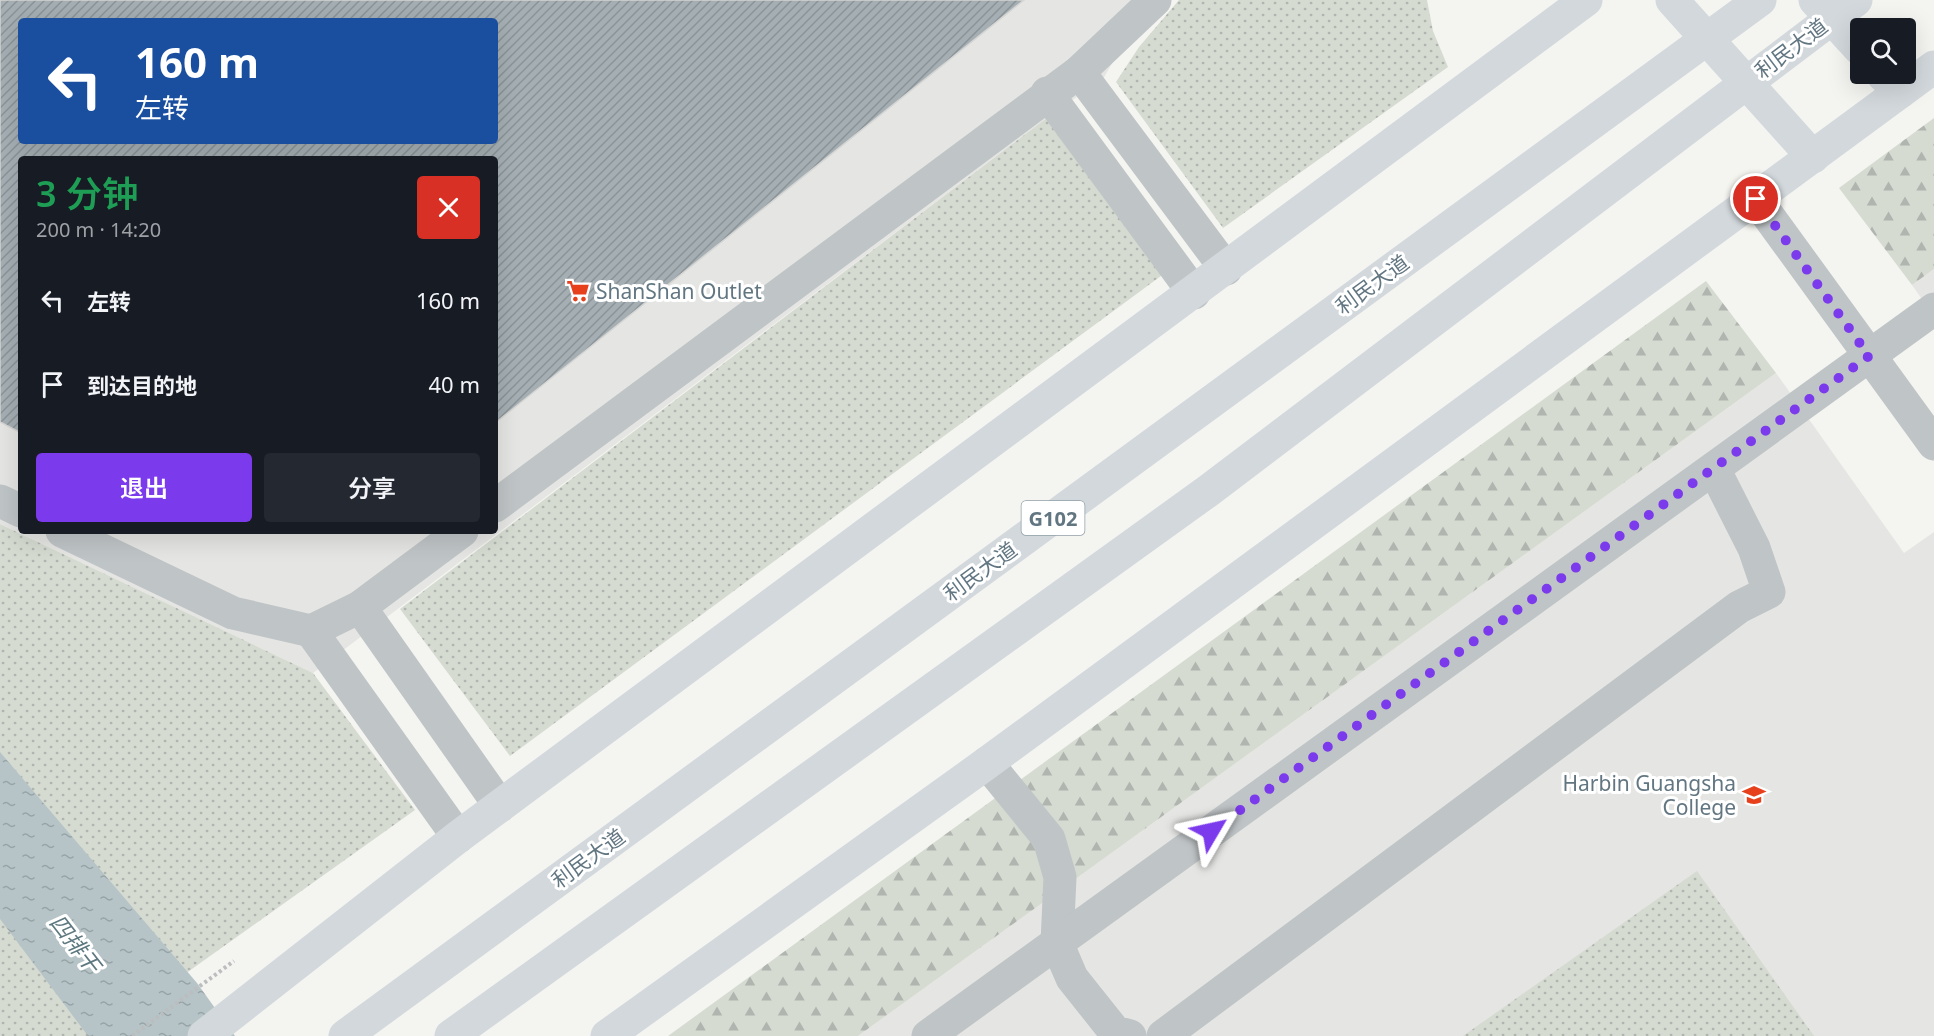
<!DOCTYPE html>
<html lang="zh">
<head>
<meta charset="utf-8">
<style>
	:root { --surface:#171b24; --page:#242831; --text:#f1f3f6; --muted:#9ea1a6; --accent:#7c3aed }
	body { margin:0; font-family:"Noto Sans","Noto Sans SC",sans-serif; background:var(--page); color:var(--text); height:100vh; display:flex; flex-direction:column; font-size:22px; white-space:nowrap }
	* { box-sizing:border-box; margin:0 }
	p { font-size:20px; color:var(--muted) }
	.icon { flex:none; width:33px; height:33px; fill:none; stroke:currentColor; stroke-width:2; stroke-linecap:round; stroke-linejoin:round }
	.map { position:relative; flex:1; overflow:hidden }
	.panel { position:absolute; left:18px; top:156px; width:480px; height:378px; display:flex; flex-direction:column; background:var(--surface); border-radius:6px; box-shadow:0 6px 24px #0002 }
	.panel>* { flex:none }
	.hud { position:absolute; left:18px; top:18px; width:480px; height:126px; border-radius:6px; box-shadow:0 6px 24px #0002; background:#1a4fa0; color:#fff; overflow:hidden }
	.buttons { position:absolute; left:1850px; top:18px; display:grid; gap:12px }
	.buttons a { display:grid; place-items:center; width:66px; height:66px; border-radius:6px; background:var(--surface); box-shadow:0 6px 24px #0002; font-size:30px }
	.pin { position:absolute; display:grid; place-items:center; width:51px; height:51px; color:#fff; margin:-26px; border:3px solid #fff; border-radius:50%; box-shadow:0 2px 6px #0007 }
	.me { position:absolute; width:66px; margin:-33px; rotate:54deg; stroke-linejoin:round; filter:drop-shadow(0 0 4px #0008) }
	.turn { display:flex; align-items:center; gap:21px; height:126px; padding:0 18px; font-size:27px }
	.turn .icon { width:78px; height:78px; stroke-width:2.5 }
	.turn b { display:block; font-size:42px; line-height:51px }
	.round { display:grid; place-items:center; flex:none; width:63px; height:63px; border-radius:6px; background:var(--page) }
	.head { display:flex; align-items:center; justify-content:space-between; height:102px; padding:0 18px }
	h1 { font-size:36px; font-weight:600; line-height:45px; color:#1e9e55 }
	.button { display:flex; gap:12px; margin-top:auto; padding:12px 18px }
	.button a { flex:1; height:69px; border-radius:6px; background:var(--accent); color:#fff; font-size:24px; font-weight:600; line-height:69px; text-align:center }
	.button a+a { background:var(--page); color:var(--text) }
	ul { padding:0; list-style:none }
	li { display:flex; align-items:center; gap:18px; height:84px; padding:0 18px }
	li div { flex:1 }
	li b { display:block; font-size:22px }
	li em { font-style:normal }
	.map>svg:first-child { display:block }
	.built { fill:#e5e5e3; fill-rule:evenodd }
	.grass { fill:url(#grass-dots) }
	.forest { fill:url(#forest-firs) }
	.water { fill:url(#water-ripples) }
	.building { fill:url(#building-hatch); stroke:#d5d5d3; stroke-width:1.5; fill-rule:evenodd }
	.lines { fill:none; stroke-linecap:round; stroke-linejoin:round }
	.path { stroke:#bbbdbf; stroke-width:4; stroke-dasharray:3 3; stroke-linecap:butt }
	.minor { stroke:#bfc4c6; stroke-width:33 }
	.major { stroke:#d2d8dc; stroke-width:33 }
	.highway { stroke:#d2d8dc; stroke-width:33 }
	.route { stroke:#7c3aed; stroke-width:10; stroke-dasharray:0 18 }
	.labels { text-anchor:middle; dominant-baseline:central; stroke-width:6; stroke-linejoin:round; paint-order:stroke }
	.shield { fill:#fff; stroke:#919fa8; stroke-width:1.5 }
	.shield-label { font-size:20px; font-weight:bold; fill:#627682 }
	.street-label { font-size:21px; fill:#627682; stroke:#fff }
	.poi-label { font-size:21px; fill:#627682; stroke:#fff; text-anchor:start }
	.water-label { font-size:22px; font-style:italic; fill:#5e787f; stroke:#fff }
</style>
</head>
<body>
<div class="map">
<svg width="1934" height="1036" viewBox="0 0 1934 1036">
	<defs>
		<pattern id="grass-dots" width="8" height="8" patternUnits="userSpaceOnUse" patternTransform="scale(1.5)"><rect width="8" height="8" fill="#d5dbd1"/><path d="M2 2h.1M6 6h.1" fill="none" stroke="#b0b6af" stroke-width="1.8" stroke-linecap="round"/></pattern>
		<pattern id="forest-firs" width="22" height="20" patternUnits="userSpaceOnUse" patternTransform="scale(1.5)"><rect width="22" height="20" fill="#d5dbd1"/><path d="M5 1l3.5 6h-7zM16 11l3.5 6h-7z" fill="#b0b6af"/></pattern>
		<pattern id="water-ripples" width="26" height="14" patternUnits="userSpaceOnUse" patternTransform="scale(1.5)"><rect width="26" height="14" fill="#b6c4c7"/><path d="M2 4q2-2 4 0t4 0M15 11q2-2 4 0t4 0" fill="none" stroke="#97a4a7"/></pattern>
		<pattern id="building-hatch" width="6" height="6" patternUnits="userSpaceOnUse" patternTransform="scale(1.5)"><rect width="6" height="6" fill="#a5afb3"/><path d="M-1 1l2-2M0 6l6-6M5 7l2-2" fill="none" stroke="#8a9397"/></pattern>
	</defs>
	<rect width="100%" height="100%" fill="#f4f4f0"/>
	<g class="built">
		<path d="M0,0h1149l-46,79 -55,38 -735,556 -313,-149zM21,21h474v120h-474zM21,159h474v372h-474z"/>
		<path d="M1934,269v47l-22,-31z"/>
		<path d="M1776,373l128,180 30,-21v504h-1076z"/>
	</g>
	<g class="grass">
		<path d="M1179,0h248l6,31 15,36 -225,161 -107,-146 23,-35z"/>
		<path d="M1048,117l117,156 -655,483 -110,-147z"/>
		<path d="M0,524l313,149 102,137 -317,226h-98z"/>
		<path d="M1697,871l117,165h-351z"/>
	</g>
	<g class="forest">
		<path d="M1934,118v151l-22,16 -73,-97z"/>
		<path d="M1706,281l70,92 -918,663h-190z"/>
	</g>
	<path class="water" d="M0,752l197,231 38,53h-147l-88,-117z"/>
	<path class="building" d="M0,0h1024l-529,423v-264h-474v274l-21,-11zM21,21h474v120h-474z"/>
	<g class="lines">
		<path class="path" d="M132,1036l102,-75"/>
		<g class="minor">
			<path d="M1079,72l147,197"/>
			<path d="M1047,93l147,200"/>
			<path d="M1756,199l178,245"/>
			<path d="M0,501l21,10"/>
			<path d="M495,506l584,-434 76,-72"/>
			<path d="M62,531l171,82 78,18 49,-24 102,-76"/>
			<path d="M360,607l140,199"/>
			<path d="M311,631l147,206"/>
			<path d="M987,763l62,76 11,38 -3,66 15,35 43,54 15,4"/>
			<path d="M928,1036l1006,-727"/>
			<path d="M1163,1036l576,-429 30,-15 -15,-44 -40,-79"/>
		</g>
		<g class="major">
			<path d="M1672,0l141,157"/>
			<path d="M1815,0l45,49"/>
			<path d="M1882,74l18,18"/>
		</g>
		<g class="highway">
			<path d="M204,1036l254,-199 1128,-837"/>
			<path d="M345,1036l1415,-1036"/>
			<path d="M451,1036l757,-545 648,-491"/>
			<path d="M607,1036l380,-273 947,-696"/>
		</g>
	</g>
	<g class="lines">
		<path class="route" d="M1211,831l658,-475 -113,-157"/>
	</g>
	<defs>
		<g id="supermarket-bare" transform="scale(1.8)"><path d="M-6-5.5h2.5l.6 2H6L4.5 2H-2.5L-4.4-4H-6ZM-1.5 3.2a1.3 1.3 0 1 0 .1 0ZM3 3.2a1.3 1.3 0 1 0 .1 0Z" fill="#e7401d" stroke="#fff" stroke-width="2.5" paint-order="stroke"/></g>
		<g id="university-bare" transform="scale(1.8)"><path d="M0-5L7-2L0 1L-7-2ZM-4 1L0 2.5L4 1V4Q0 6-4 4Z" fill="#e7401d" stroke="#fff" stroke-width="2.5" paint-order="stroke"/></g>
	</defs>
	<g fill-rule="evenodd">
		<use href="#supermarket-bare" x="578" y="291"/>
		<use href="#university-bare" x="1754" y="795"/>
	</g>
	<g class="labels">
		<rect class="shield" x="1021.5" y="501" width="63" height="34" rx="4.5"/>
		<g class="shield-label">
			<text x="1053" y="518">G102</text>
		</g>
		<g class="street-label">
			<text transform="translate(1791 48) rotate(-37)">利民大道</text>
			<text transform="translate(1372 284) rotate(-36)">利民大道</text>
			<text transform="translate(980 571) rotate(-36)">利民大道</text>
			<text transform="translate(588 858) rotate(-36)">利民大道</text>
		</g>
		<g class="poi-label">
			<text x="596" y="291">ShanShan Outlet</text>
			<text x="1736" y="783" text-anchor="end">Harbin Guangsha<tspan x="1736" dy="24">College</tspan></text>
		</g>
		<g class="water-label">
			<text transform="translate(76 943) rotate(52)">四排干</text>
		</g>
	</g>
</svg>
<div class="buttons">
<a><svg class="icon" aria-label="search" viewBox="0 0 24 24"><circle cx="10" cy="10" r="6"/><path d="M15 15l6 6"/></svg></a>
</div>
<div class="pin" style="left:1756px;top:199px;background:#d93025"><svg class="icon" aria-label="arrive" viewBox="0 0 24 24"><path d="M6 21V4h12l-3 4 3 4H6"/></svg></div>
<svg class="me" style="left:1211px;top:831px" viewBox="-20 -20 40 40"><path d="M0-17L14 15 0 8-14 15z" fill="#7c3aed" stroke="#fff" stroke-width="4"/></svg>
<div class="hud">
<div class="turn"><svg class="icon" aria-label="left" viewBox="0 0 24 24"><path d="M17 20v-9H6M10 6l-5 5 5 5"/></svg><div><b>160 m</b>左转</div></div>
</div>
<section class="panel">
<div class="head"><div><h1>3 分钟</h1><p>200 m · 14:20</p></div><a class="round" style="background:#d93025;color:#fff"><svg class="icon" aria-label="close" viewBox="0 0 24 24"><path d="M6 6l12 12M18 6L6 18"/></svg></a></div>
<ul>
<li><svg class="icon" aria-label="left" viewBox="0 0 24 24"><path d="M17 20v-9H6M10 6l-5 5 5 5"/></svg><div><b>左转</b></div><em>160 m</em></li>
<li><svg class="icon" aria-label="arrive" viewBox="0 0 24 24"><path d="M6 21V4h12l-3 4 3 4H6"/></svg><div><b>到达目的地</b></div><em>40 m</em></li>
</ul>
<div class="button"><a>退出</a><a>分享</a></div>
</section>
</div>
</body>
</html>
